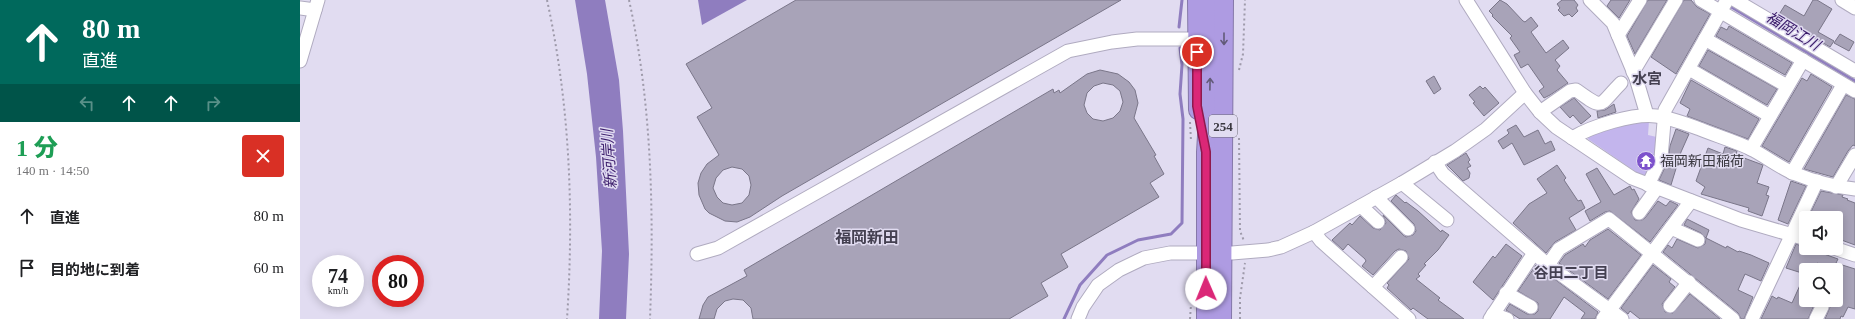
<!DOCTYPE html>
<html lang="ja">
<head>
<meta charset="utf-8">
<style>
	:root { --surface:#fff; --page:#f6f6f6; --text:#202124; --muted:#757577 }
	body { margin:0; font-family:"Times New Roman","Noto Sans JP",serif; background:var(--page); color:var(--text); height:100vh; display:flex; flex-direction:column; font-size:15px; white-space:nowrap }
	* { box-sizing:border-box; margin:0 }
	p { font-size:13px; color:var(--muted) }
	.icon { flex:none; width:22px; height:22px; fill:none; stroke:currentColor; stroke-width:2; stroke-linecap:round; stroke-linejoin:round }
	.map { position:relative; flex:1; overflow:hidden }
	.sheet { display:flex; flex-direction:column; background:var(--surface); width:300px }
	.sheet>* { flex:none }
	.top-card { background:#00695c; color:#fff; overflow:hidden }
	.buttons { position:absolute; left:1499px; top:211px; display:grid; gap:8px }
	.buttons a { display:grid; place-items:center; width:44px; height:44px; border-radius:4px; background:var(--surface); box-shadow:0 2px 10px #0003; font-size:20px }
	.speed { position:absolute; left:12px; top:255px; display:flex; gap:8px; font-size:20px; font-weight:700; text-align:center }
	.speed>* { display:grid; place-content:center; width:52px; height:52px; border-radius:50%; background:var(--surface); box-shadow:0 2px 10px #0003; line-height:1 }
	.speed small { font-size:10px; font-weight:400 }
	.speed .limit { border:6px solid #d22; background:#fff; color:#111 }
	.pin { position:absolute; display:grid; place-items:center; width:34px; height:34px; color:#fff; margin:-17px; border:2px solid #fff; border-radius:50%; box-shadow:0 1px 4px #0007 }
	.me { position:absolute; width:44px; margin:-22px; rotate:359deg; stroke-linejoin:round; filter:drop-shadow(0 0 3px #0008) }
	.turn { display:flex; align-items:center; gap:14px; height:84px; padding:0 16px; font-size:18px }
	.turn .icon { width:52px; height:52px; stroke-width:2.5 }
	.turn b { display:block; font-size:28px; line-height:34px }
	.lanes { display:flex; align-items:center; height:38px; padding:0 16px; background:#0003; justify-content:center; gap:20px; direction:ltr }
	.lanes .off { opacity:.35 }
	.round { display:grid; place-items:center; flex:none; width:42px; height:42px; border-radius:4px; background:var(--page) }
	.headline { display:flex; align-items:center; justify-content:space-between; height:68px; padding:0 16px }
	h1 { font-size:24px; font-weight:800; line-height:30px; color:#1e9e55 }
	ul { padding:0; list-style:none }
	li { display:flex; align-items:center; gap:12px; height:52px; padding:0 16px }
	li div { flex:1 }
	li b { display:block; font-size:15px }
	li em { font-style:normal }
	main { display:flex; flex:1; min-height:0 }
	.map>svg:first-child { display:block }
	.green { fill:#c3b5ed }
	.water { fill:#8f7dbf }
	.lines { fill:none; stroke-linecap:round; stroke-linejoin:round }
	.stream { stroke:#8f7dbf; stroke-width:3 }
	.building { fill:#a8a3b8; stroke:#7a7689; fill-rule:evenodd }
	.minor-casing { stroke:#b0abc0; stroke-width:15 }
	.highway-casing { stroke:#8578a9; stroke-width:20 }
	.path { stroke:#9e9aaa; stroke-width:2; stroke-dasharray:2 3; stroke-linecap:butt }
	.minor { stroke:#fff; stroke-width:13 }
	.highway { stroke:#ae9be2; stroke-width:18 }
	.oneway { stroke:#625a78 }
	.route-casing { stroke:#8e194d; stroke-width:10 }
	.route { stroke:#db2777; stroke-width:7 }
	.labels { text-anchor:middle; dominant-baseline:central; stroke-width:3; stroke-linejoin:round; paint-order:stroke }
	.shield { fill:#e1dcf1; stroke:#6b6874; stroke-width:1 }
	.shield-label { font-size:13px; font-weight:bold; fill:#39373f }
	.poi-label { font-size:14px; fill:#39373f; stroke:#e1dcf1; text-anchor:start }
	.water-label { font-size:15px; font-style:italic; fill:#3a1b6a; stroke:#e1dcf1 }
	.neighbourhood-label { font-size:15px; font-weight:bold; fill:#444051; stroke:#e1dcf1 }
	.quarter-label { font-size:16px; font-weight:bold; fill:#444051; stroke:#e1dcf1 }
</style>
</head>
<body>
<main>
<section class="sheet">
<div class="top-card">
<div class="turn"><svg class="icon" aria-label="ahead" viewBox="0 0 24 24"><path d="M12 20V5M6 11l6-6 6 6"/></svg><div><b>80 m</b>直進</div></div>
<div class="lanes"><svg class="icon off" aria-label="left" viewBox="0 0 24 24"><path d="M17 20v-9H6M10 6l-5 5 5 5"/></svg><svg class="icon" aria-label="ahead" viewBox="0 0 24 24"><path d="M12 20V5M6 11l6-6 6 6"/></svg><svg class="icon" aria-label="ahead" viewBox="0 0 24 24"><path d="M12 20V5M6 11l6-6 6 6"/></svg><svg class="icon off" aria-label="right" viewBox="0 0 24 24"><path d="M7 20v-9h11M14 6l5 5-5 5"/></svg></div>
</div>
<div class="headline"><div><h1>1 分</h1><p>140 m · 14:50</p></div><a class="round" style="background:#d93025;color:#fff"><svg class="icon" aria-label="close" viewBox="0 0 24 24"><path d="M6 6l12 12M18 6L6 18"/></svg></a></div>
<ul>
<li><svg class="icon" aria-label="ahead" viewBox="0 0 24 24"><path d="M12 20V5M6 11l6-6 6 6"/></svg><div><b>直進</b></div><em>80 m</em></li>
<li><svg class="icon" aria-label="arrive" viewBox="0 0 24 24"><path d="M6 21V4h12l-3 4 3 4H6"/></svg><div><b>目的地に到着</b></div><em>60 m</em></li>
</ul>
</section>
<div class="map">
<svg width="1555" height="319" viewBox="0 0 1555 319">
	<rect width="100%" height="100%" fill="#e1dcf1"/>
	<path class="green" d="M1349,121l-1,14 13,3 -12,39 -7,-1 -54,-37 1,-3 39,-12z"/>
	<g class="water">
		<path d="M275,0h30l14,80 4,51 6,123 -3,65h-27l3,-68 -6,-94 -9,-83z"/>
		<path d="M398,0h49l-45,25z"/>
	</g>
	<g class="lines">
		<g class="stream">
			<path d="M1428,5l127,76"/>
			<path d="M879,27l3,-27"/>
			<path d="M764,319l16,-34 27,-30 31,-15 33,-6 11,-11 1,-104 -3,-25 2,-29 -2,-17"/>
		</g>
	</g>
	<g class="building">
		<path d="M496,0h325l-339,196 -32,21 -13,5 -12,-1 -16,-8 -4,-4 -6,-14 -1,-12 3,-10 6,-9 12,-9 -22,-38 15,-9 -26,-44zM432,167l10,2 7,7 2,9 -2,10 -7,8 -10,2 -9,-2 -6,-6 -4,-9 3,-10 7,-8z"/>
		<path d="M1200,0l7,4 16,17 2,1 6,-5 7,9 -7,6 15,21 17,-13 6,8 -14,12 5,6 -3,4 11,13 -18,12 -6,3 -5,-7 5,-4 -16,-23 -7,4 -7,-13 6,-3 -10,-14 2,-2 -20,-20 1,-1 -4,-4z"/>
		<path d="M1262,0h12l4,5 -2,3 2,3 -6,6 -3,-3 -5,2 -6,-6 2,-2 -3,-4z"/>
		<path d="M1311,0h19l-11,18 -12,-12z"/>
		<path d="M1348,0h19l-32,54 -8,-18z"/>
		<path d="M1384,0h7l6,7 13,7 -34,60 -25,-17z"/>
		<path d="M1513,0h4l15,9 -14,23 16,9 -4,6 -52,-31 7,-11 19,11z"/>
		<path d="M1429,26l63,37 -7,12 -69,-39 5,-9 6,3z"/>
		<path d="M1540,34l14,8 -5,9 -15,-8z"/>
		<path d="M1408,50l69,39 -10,16 -68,-39z"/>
		<path d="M800,70l18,4 11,8 6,8 3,13 -4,15 22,37 -2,1 10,18 -14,9 9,14 -98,57 7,13 -27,16 7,13 -39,23h-256l-2,-11 -8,-8 -10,-1 -8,2 -8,8 -3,10h-15l4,-14 5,-8 39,-21 -3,-6 309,-181 1,4 5,-3 1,3 27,-19zM803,83l10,2 7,6 3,11 -3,9 -7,7 -10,3 -10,-2 -6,-6 -3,-8 3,-12 7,-7z"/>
		<path d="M1511,74l21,13 -43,75 -27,-16 40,-68 5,3z"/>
		<path d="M1134,76l7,13 -7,5 -8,-13z"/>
		<path d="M1391,80l68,39 -11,20 -61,-23 3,-7 -10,-6z"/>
		<path d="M1180,86l3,3 2,-2 14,16 -15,13 -11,-13 2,-1 -6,-7z"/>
		<path d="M1546,95l9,4v47l-2,-1 -5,6 -15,26 -29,-8z"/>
		<path d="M1274,98l17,18 -10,8 -8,-9 -3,3 -10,-11z"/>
		<path d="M1314,104l2,8 -18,6 -1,-7 8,-1z"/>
		<path d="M1216,125l8,12 14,-7 7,14 6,-3 4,9 -31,15 -12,-22 -9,6 -5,-8 9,-6 2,-2 -2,-3z"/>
		<path d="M1376,129l13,5 -8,18 -10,33 -12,-5 9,-19 2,-15z"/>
		<path d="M1425,147l12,4 -1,4 27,10 -6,18 12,4 -3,8 3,1 -7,20 -14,-5 1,-3 -48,-14 4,-7 -9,-6 12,-33 15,6z"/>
		<path d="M1166,153l4,7 -2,2 3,4 -4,2 3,5 -1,5 -6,3 -16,-16z"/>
		<path d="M1257,165l9,13 -2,2 14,21 3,-1 4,8 -16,10 7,12 -21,12 -9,11 -33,-30 16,-19 18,-11 -10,-14z"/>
		<path d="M1297,168l17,27 16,-9 2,4 2,-1 5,10 -8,13 4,8h7l3,-2 13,-17 8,5 4,-5 8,4 -28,37 -40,-31 -5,1 -15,9 -5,-10 16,-9 -15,-28z"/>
		<path d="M1491,181l15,5 -18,38 -10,-4z"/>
		<path d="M1521,191l22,4 -1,2 6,2 -1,1 8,3v42l-19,-7v-20h-28z"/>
		<path d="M1096,195l9,8 1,-1 12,9 23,21 1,-2 7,5 -11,15 -14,14 2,1 -8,9 2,2 -4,3 24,19 -2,2 26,19h-36l-15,-11 -2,2 -24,-22 2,-3 -2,-2 22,-24 -3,-8 -7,-2 -4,2 -22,24 -11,-9 4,-5 -1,-2 -17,-15 -5,6 -11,-10 18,-17 2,2 8,-9 13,12 7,2 6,-7 -3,-8 20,20 3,2 7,-2 3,-4 -2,-7 -23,-23z"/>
		<path d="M1387,219l22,11 -3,8 -5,-5 -17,-8z"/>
		<path d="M1308,229l33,26 -33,44 -49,-36 6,-8 18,-11 2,3 5,-7z"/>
		<path d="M1406,238l20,10 1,-2 11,6 1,-1 12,4 18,8 -8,18 -16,-7 -7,16 15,7 -9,22h-3l-3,-6 -75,-61 5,-7 4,3 5,-9 21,9 7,-4z"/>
		<path d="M1206,244l16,12 -29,44 -20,-18 20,-26 2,2z"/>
		<path d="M1496,244l42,15 -2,4 19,6v40l-7,-2 -5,10 -2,-1 -1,3h-15l5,-12 -4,-7h10v-37l-3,7 -16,-7 -3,7h-8v30h12l-3,3 -7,16h-47l11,-23 5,3 1,-2 14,6 13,-29 -19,-6z"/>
		<path d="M1236,265l62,47 -3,7h-14l4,-6 -21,-16 -14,22h-30l-14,-9 4,-6 17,10h8l3,-3v-8l-20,-12z"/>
		<path d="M1353,265l18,14 -2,3 6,5 -13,17 3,8 8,1 17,-19 30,25h-80l-10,-8 -2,3 -7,-6z"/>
	</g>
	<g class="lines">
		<g class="minor-casing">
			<g id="minor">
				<path d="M1166,0l59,93 15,19 16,15 76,51 109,42 65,19"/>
				<path d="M1290,0l23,23 23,55 11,37"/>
				<path d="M1401,0l154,91"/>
				<path d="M1435,0l120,71"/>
				<path d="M1542,0l13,8"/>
				<path d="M0,8l15,2"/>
				<path d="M1318,35l22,-35"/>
				<path d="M1405,39l82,47"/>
				<path d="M0,61l18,-61"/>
				<path d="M1389,69l81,47"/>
				<path d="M1333,72l43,-72"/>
				<path d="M1240,112l30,-21 6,-1c29,21 22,16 45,-7"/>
				<path d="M1272,138c20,-12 62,-25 84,-22 15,2 30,8 44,13 17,7 35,12 51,20 14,7 28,18 42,24 20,8 41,14 62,16"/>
				<path d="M1451,149l52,-89"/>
				<path d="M1135,162l8,12 105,91 74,54"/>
				<path d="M1492,173l51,-88"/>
				<path d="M1102,183l45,37"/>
				<path d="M1348,185l13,-27 4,-48 62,-110"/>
				<path d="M1536,187l19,-32"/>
				<path d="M1076,197l32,32"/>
				<path d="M1061,206l17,16"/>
				<path d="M1339,213l18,-25"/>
				<path d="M1371,228l27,12"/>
				<path d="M1014,232l7,9 88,78"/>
				<path d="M1534,248l21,7"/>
				<path d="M397,254l21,-6 350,-197 44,-9 25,-3h60"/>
				<path d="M1248,265l11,-16 50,-30 124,100"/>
				<path d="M1073,287l28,-30"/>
				<path d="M1206,293l25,14"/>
				<path d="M1370,306l19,-24"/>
				<path d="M1193,314l14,5"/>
				<path d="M778,319l5,-12 15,-22 21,-15 25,-12 26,-5h62l36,-3 13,-3 33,-15 88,-49 53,-32 31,-22 39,-36"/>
				<path d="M1190,319l44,-66"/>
				<path d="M1303,319l88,-118"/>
				<path d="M1452,319l65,-138"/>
				<path d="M1516,319l6,-12"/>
			</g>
		</g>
		<g class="highway-casing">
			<g id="highway">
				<path d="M897,0l1,110"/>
				<path d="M906,319v-167l4,-65v-87"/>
				<path d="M922,319l2,-319"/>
			</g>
		</g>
		<g class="path">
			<path d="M247,0c23,105 27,212 20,319"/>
			<path d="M329,0c23,104 25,213 21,319"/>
			<path d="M939,70l4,-16 2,-54"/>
			<path d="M890,122l1,19"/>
			<path d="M939,138l1,93 4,10"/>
			<path d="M890,319l1,-15"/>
			<path d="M940,319v-21l5,-35"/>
		</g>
		<use href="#minor" class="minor"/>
		<use href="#highway" class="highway"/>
	</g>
	<defs><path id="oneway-shaft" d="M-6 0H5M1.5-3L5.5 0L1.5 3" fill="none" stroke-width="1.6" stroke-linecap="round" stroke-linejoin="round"/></defs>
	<g class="oneway">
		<use href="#oneway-shaft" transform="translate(924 39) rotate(90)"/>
		<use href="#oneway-shaft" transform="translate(910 84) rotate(-89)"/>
	</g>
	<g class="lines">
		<g class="route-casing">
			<path id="route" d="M897,52v54l9,46v137"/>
		</g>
		<use href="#route" class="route"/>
	</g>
	<defs>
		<g id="temple-disc" transform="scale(1)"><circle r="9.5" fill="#7d52cc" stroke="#e1dcf1"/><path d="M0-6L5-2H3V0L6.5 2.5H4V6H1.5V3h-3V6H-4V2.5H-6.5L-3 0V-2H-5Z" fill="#fff"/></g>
	</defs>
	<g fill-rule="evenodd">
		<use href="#temple-disc" x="1346" y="161"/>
	</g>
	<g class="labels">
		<rect class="shield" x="909" y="115" width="28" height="22" rx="3"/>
		<g class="shield-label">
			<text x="923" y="126">254</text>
		</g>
		<g class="poi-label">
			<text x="1360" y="161">福岡新田稲荷</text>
		</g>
		<g class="water-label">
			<text transform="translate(1493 31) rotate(31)">福岡江川</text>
			<text transform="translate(309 159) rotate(-94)">新河岸川</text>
		</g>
		<g class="neighbourhood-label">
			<text x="1347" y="79">水宮</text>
			<text x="1271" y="273">谷田二丁目</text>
		</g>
		<g class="quarter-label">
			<text x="567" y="237">福岡新田</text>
		</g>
	</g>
</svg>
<div class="buttons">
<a><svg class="icon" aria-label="sound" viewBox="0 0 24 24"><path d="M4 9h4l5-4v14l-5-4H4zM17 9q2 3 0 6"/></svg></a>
<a><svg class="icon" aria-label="search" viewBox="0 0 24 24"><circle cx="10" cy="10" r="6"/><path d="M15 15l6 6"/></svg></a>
</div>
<div class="speed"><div>74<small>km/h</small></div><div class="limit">80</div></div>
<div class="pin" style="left:897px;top:52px;background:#d93025"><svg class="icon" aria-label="arrive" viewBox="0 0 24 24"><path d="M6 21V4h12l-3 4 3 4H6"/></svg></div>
<svg class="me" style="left:906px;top:289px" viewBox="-20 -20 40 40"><circle r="19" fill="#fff"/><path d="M0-13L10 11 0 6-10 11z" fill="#db2777"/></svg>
</div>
</main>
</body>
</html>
